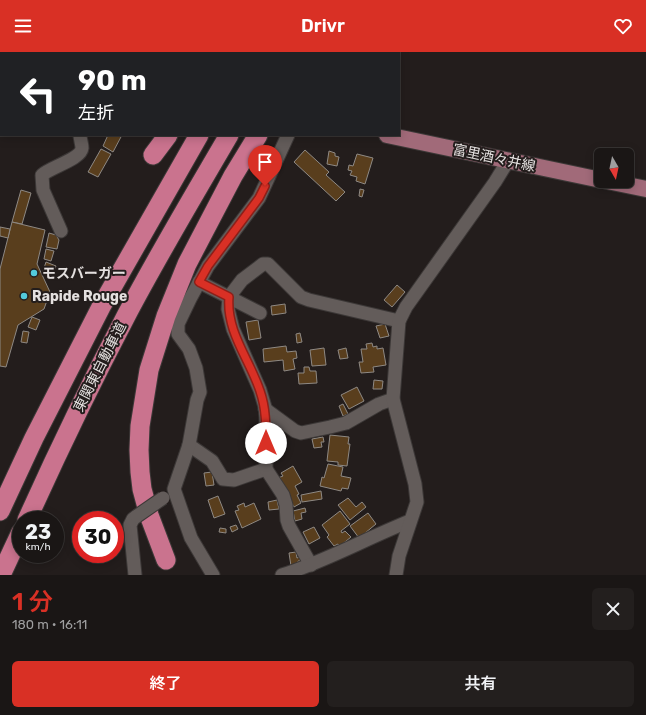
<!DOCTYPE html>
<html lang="ja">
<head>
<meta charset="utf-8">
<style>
	:root { --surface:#1a1615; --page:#231f1e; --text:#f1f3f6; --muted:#9f9fa0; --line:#383534; --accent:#d93025 }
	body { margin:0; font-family:Rubik,"Noto Sans JP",sans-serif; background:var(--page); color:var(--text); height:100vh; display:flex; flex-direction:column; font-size:15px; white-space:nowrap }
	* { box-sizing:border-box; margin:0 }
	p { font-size:13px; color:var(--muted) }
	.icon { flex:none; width:22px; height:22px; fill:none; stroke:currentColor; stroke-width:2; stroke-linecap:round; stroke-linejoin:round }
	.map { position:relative; height:523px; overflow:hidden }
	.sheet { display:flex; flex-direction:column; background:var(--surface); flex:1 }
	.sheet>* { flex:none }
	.guide { position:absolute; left:0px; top:0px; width:400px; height:84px; box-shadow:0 2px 10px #0003,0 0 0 1px var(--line); background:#202124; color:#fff; overflow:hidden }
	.needle { width:26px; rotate:171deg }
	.buttons { position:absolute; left:594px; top:96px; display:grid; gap:8px }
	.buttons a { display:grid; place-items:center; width:40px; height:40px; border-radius:6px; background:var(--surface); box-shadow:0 2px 10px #0003,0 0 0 1px var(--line); font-size:20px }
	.speed { position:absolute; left:12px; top:459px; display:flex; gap:8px; font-size:20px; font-weight:700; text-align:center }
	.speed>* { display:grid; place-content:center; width:52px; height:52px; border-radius:50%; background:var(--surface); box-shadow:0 2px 10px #0003,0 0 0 1px var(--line); line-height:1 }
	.speed small { font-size:10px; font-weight:400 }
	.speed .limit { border:6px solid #d22; background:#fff; color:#111 }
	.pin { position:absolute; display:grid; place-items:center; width:34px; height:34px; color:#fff; margin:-41px -17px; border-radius:50% 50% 50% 0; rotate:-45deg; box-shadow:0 0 4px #0007 }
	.pin .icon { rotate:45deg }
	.me { position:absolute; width:44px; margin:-22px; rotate:0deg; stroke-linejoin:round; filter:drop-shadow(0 0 3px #0008) }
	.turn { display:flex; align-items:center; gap:14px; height:84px; padding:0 12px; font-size:18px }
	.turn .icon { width:52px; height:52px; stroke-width:2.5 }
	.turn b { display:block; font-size:28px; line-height:34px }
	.round { display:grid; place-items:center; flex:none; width:42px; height:42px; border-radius:6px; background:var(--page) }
	.summary { display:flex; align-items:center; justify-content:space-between; height:68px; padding:0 12px }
	h1 { font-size:24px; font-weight:600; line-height:30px; color:var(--accent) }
	.primary-button { display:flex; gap:8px; margin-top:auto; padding:8px 12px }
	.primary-button a { flex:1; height:46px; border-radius:6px; background:var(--accent); color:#fff; font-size:16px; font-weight:600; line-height:46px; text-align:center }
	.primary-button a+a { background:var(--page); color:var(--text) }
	header { display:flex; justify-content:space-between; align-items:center; height:52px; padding:0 12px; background:var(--accent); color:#fff; font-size:18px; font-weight:600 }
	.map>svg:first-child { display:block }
	.building { fill:#593e1d; stroke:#8e8984 }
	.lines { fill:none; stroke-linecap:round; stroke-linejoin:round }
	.minor-casing { stroke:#3c3837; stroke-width:15 }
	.major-casing { stroke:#3c3837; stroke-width:18 }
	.highway-casing { stroke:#3c3837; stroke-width:21 }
	.minor { stroke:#635c5a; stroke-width:13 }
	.major { stroke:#a16a79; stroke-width:16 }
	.highway { stroke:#ca738e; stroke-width:19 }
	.minor-bridge-casing { stroke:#3c3837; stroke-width:15; stroke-linecap:butt }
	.minor-bridge { stroke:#635c5a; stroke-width:13 }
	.route-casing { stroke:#8d1f18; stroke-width:10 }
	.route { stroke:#d93025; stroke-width:7 }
	.poi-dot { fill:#53cbdc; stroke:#231d1c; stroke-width:1.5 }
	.labels { text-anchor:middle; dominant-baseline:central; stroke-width:4; stroke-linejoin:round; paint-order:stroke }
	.street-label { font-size:14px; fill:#e4e0df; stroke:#231d1c }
	.poi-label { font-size:14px; font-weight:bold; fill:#e4e0df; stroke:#231d1c; text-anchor:start }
</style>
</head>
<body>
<header><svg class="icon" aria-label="menu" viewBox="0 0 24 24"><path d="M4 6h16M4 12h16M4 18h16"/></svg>Drivr<svg class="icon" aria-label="heart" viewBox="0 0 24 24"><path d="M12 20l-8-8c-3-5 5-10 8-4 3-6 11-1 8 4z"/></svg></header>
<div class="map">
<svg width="646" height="523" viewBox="0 0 646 523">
	<rect width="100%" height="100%" fill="#231d1c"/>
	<g class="building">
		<path d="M108,83h14l-9,17 -10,-6z"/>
		<path d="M101,97l10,5 -13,23 -10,-5z"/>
		<path d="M305,98l24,22 -3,3 19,17 -9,9 -42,-39z"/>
		<path d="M329,99l6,2v3l4,1 -2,9 -10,-2z"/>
		<path d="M357,102l16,4 -8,26 -9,-3 1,-4 -7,-2 2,-4 -4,-1 1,-5 4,1z"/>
		<path d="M360,137l4,1 -2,7 -3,-1z"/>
		<path d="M21,138l10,3 -9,31 -10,-2z"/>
		<path d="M12,170l33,8 -8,34 13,28 -6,17 -26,16 -12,42 -6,-1v-97z"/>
		<path d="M0,175l10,2 -2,9 -8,-2z"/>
		<path d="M49,181l7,2 3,5 -2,9 -11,-2z"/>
		<path d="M46,197l8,2 -3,10 -7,-2z"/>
		<path d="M46,210l10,4 -4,9 -9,-4z"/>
		<path d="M397,233l8,7 -13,15 -8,-7z"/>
		<path d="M285,252l1,9 -14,2 -1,-9z"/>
		<path d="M32,265l8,3 -4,10 -8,-3z"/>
		<path d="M258,268l3,18 -12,2 -3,-18z"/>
		<path d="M385,272l4,12 -9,2 -4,-12z"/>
		<path d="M23,279l6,1 -2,11 -6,-1z"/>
		<path d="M300,281l2,9 -5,1 -1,-9z"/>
		<path d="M372,291l1,4 4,-1v3l6,-1 3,17 -13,2 1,5 -13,1 -2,-11h4l-2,-13h6l-1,-5z"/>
		<path d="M286,294l1,6 9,-1 1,7 -4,1 2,10 -11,2 -1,-11 -19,2 -1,-13z"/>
		<path d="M324,296l2,17 -14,1 -2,-16z"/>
		<path d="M346,296l2,10 -8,1 -2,-9z"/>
		<path d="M304,315h5l1,4h6l1,12 -18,1 -1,-11h6z"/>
		<path d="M374,328l9,1 -1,8h-9z"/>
		<path d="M357,335l7,14 -15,8 -8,-14z"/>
		<path d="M343,352l5,10 -5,2 -4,-10z"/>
		<path d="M330,383l19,2 -1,7h2l-3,22 -9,-1v-3l-11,-1z"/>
		<path d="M323,385l1,5h-3l1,5 -8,1 -2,-9z"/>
		<path d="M328,412l15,3 -2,9 10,2 -3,11 -6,-1 -1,3 -21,-5 2,-9 2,1z"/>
		<path d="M293,414l9,16 -7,4 4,8 -2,1 4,8 -7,4 -16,-29 5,-2 -2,-3z"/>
		<path d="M212,420l2,13 -8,1 -2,-13z"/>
		<path d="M321,439l1,8 -20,3 -1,-7z"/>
		<path d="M218,444l7,18 -11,4 -6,-18z"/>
		<path d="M348,446l8,9 6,-5 4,5 -16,13 -12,-15z"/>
		<path d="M277,448l2,9 -10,1 -1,-8z"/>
		<path d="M244,451l1,4 9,-4 7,16 -19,9 -7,-17 4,-1 -2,-4z"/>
		<path d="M305,456l1,4 -5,1 1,6 -7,2 -2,-10z"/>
		<path d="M340,459l10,13 -9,7 1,2 3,-2 6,6 -11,9 -2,-2 -4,2 -7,-9 2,-2 -7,-10z"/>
		<path d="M368,461l8,11 -17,14 -9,-12z"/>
		<path d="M236,473l2,4 -6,3 -2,-5z"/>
		<path d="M314,475l6,11 -11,6 -6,-12z"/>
		<path d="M220,476l6,1v4l-7,-1z"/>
		<path d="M296,500l1,6 3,-1v4h-2v4l-7,1 -2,-13z"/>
	</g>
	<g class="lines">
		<g class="minor-casing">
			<g id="minor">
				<path d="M332,1l1,-1"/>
				<path d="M61,179l-18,-41 -1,-15c9,-8 39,-16 40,-27 0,-4 -2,-9 -2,-13"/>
				<path d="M199,230l61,31"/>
				<path d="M265,357l30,22 6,2 29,-6 16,-4 33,-19 14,-5"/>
				<path d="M189,393l23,16 11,18 11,1 32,-11"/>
				<path d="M311,513l-22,-39 -2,-6 -1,-15 -3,-10 -17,-26v-52l-1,-10 -5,-17 -27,-61 -5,-20 1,-12 13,-17 21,-16h5l33,33 8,3 90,21"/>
				<path d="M135,523l-5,-50 3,-6 4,-3"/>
				<path d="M213,523l-22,-37 -17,-49 15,-44 8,-45 3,-8 -4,-24 -7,-19 -11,-15v-10l12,-25 18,-33 51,-68 29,-63"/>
				<path d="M282,523c44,-14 85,-37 128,-54"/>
				<path d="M396,523l3,-19 18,-54 -2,-18 -22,-85 6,-78 7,-14 89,-125 13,-21"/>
			</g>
		</g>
		<g class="major-casing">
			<g id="major">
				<path d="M40,0l4,1"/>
				<path d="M387,83l214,45"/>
				<path d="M607,129l39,8"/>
			</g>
		</g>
		<g class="highway-casing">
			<g id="highway">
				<path d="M226,1l1,-1"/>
				<path d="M248,1v-1"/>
				<path d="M279,1v-1"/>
				<path d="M308,1v-1"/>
				<path d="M153,103l15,-20"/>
				<path d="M0,459l34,-73 68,-133 97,-170"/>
				<path d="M27,468c31,-69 64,-137 99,-204 32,-61 68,-121 103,-181"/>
				<path d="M166,508l-17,-45 -7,-26 -2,-17 -1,-22 1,-24 9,-56 17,-54 21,-52 46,-88 25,-41"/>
				<path d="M1,523l20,-43"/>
			</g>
		</g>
		<use href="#minor" class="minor"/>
		<use href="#major" class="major"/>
		<use href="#highway" class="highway"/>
		<g class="minor-bridge-casing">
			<path id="minor-bridge" d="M137,464l26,-18"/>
		</g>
		<use href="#minor-bridge" class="minor-bridge"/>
	</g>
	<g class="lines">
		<g class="route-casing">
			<path id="route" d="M265,134l-6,12 -51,68 -9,16 30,15c-3,35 21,63 31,94 6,17 6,34 6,52"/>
		</g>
		<use href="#route" class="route"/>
	</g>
	<g class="poi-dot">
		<circle cx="34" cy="221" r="4"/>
		<circle cx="24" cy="244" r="4"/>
	</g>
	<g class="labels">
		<g class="street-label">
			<text transform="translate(494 106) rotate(12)">富里酒々井線</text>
			<text transform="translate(100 315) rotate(-63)">東関東自動車道</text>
		</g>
		<g class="poi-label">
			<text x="42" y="221">モスバーガー</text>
			<text x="32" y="244">Rapide Rouge</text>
		</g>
	</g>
</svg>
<div class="buttons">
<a><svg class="needle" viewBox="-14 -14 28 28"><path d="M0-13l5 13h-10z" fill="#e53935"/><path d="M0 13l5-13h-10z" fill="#9f9fa0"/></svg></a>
</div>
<div class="speed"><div>23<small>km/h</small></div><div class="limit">30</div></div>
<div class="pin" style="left:265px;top:134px;background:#d93025"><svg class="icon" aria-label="arrive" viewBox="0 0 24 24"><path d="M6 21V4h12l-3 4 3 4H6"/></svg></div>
<svg class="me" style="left:266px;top:391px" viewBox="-20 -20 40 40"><circle r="19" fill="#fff"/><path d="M0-13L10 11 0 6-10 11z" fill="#d93025"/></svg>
<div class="guide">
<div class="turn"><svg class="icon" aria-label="left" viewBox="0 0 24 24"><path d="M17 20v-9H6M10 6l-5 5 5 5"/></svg><div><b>90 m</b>左折</div></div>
</div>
</div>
<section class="sheet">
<div class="summary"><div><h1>1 分</h1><p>180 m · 16:11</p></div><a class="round"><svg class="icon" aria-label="close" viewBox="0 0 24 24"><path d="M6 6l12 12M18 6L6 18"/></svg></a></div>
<div class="primary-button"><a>終了</a><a>共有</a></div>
</section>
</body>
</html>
